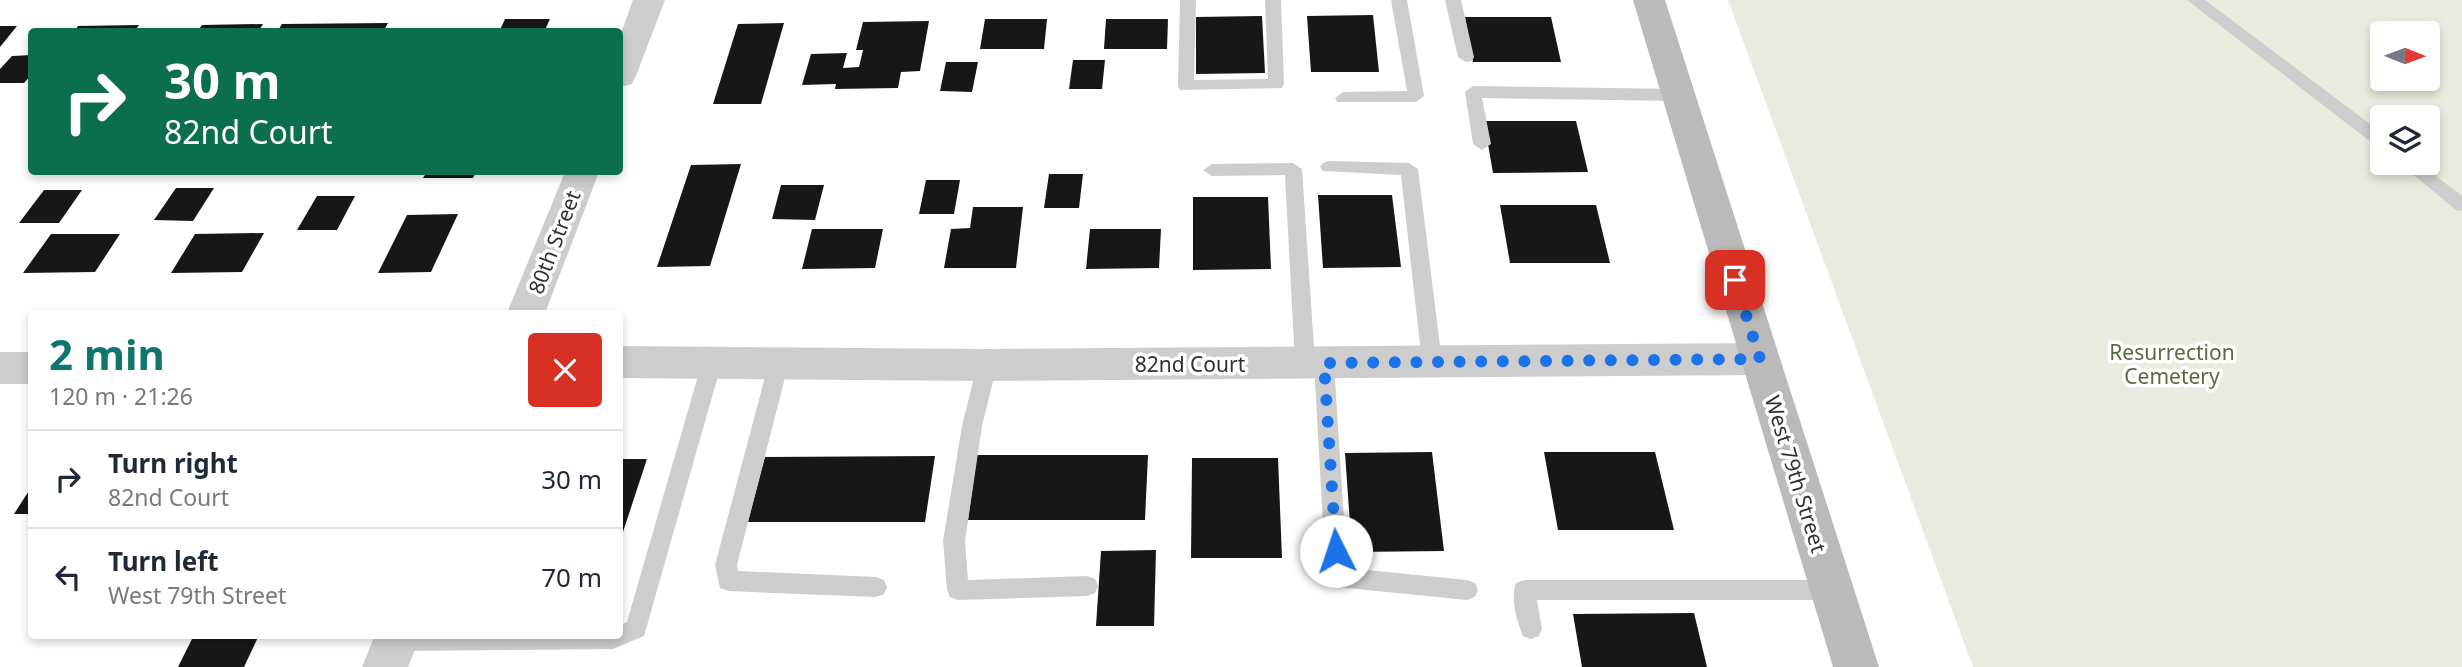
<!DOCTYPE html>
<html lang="en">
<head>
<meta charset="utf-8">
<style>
	:root { --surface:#fff; --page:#f6f6f7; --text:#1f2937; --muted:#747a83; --line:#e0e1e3; --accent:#0f766e }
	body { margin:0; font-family:"Noto Sans",sans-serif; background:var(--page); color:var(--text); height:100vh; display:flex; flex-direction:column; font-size:26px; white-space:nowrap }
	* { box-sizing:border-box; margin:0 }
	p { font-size:23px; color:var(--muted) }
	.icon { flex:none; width:38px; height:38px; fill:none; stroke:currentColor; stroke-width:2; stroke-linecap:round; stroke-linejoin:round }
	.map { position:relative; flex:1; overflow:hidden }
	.details { position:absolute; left:28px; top:310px; width:595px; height:329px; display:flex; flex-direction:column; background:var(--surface); border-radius:7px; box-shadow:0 4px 10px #0003 }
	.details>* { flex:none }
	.banner { position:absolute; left:28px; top:28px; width:595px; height:147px; border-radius:7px; box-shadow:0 4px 10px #0003; background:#0b6e4f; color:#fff; overflow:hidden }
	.needle { width:46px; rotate:91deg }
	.controls { position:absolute; left:2370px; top:21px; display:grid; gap:14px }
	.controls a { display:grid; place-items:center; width:70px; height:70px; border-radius:7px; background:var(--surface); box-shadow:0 4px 10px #0003; font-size:35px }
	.pin { position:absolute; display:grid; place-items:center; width:60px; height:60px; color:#fff; margin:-30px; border-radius:14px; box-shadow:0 4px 10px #0006 }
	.me { position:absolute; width:77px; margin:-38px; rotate:356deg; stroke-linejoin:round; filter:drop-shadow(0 0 5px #0008) }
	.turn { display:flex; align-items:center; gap:24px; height:147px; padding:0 21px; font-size:32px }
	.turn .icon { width:91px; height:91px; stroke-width:2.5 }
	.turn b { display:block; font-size:49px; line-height:60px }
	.round { display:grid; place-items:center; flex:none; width:74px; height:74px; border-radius:7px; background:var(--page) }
	.summary { display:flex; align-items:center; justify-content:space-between; height:119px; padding:0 21px }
	h1 { font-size:42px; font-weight:700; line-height:52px; color:var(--accent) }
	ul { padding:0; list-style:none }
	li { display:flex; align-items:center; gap:21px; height:98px; padding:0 21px; border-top:2px solid var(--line) }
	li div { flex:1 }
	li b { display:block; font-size:26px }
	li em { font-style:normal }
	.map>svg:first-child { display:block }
	.green { fill:#e6edde; fill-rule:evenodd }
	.building { fill:#171717 }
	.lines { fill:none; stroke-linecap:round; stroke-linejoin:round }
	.lane { fill:#cdcdcd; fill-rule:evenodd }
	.street { fill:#cdcdcd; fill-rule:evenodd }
	.secondary { fill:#bababa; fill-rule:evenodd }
	.route { stroke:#1a73e8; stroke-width:12; stroke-dasharray:0 21.6 }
	.labels { text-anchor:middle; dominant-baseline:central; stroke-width:7; stroke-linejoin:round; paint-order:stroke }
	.street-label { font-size:21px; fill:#303030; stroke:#fff }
	.park-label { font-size:21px; fill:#546c3c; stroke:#fff }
</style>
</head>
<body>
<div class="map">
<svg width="2462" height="667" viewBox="0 0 2462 667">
	<rect width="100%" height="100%" fill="#fff"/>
	<path class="green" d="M1728,0h734v667h-489zM2382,33h45v46h-45zM2382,117h45v46h-45z"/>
	<g class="building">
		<path d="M1373,15l6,57h-68l-4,-56z"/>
		<path d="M1262,16l3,57 -69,1v-57z"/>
		<path d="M1465,17h86l10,45h-88z"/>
		<path d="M505,19h45l-6,13h-45z"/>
		<path d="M985,19h62l-3,30h-64z"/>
		<path d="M1106,19h62l-1,30h-63z"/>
		<path d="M929,21l-9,50 -19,1 -3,16 -63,1 1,-5 -34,1 9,-31 36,-1 -4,15 16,-1 4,-17h-7l7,-28z"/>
		<path d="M388,23l-5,9h-106l5,-8z"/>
		<path d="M784,23l-23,81h-48l25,-80z"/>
		<path d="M263,24l-5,8h-61l5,-7z"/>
		<path d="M139,25l-5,7h-60l4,-6z"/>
		<path d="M0,26h17l-17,21z"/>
		<path d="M32,55v19l-8,9h-24v-14l12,-13z"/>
		<path d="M1073,60h32l-3,29h-33z"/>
		<path d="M946,62h32l-6,30 -32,-1z"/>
		<path d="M1484,121h92l12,51 -95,1z"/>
		<path d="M741,164l-31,102 -53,1 34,-102z"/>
		<path d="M427,172h49l-3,6h-50z"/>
		<path d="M1049,174h34l-4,34h-35z"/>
		<path d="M926,180h34l-6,34h-35z"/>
		<path d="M781,185h43l-9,35 -43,-1z"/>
		<path d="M176,188h38l-21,33 -39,-1z"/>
		<path d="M44,190h38l-23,33h-40z"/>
		<path d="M1318,195h74l9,72 -78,1z"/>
		<path d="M317,196h38l-18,34h-40z"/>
		<path d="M1193,197h75l3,72 -78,1z"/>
		<path d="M1500,205h96l14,58h-100z"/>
		<path d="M973,207h50l-7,61h-72l7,-39 19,-1z"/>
		<path d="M458,214l-27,58 -53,1 29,-58z"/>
		<path d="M812,229h71l-8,39 -73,1z"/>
		<path d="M1090,229h71l-2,39 -73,1z"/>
		<path d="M264,233l-22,39 -71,1 24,-39z"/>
		<path d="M51,234h69l-25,38 -72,1z"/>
		<path d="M1432,452l12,99 -92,1 -7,-99z"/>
		<path d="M1544,452h111l19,78h-116z"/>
		<path d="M977,455h171l-3,65h-177z"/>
		<path d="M935,456l-10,66h-177l17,-65z"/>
		<path d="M1192,458h86l4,100h-91z"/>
		<path d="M620,459h27l-27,82z"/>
		<path d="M32,486v28h-18z"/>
		<path d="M1156,550l-2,76h-58l5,-75z"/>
		<path d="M1694,613l13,54h-125l-9,-53z"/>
		<path d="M194,635h65l-15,32h-66z"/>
	</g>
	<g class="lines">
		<g class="lane">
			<path d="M1180,0h16l-2,80 74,-1 -3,-79h16l3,84 -2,4 -102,2 -2,-4z"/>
			<path d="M1391,0h16l17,96 -8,6h-79l-2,-4 8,-6 64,-1z"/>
			<path d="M1445,0h16l13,57 -2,4 -6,1 -8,-5z"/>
			<path d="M2187,0h18l177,133v15l-6,-2z"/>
			<path d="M1473,86l205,3 8,6 -8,6 -196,-3 9,46 -9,6 -9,-6 -8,-52z"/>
			<path d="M1329,161l80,2 9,6 24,193 -3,6 -7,2 -7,-2 -3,-6 -21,-187 -78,-4 -3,-4 3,-4z"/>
			<path d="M1293,163l9,6 13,193 2,-5 7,-2 7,2 3,6 13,205 120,12 8,3 3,7 -3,7 -8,3 -130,-13 -8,-3 -3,-7 -12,-213 -2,5 -7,2 -7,-2 -3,-6 -10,-188 -73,1 -9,-6 9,-6z"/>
			<path d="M2399,163h20l43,33v15l-6,-1z"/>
			<path d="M712,354l7,2 3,6 -78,274 -31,13 -217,2 -8,-4 -3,-7 2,-5h233v-10l7,-3 75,-260 3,-6z"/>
			<path d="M779,354l7,2 3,6 -52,203 1,6 138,6 8,3 3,7 -3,7 -8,3 -148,-6 -8,-3 -5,-23 54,-203 3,-6z"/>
			<path d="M987,357l7,2 3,6 -15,61 -17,115 3,39 119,-4 8,3 3,7 -3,7 -8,3 -129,4 -8,-3 -3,-7 -4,-49 19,-115 15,-61 3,-6z"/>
			<path d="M1524,580h308l8,3 3,7 -3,7 -8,3h-295l5,29 -3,7 -8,3 -8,-3c-6,-13 -13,-39 -7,-53z"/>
		</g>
		<g class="street">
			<path d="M633,0h32l-29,76 -4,8 -12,3v-51z"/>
			<path d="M565,172h34l-54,141h-38z"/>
			<path d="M1760,343l14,5 6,11 -6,11 -14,5 -773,6 -367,-3v-32l367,3z"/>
			<rect x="0" y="352" width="32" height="32"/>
			<path d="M375,635h46l-13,32h-46z"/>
		</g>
		<path class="secondary" d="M1633,0h32l214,667h-46z"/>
	</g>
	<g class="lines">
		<path class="route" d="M1336,551l-12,-188 436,-4 -25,-79"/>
	</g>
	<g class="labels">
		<g class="street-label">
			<text transform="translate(554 242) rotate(-69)">80th Street</text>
			<text x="1190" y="364">82nd Court</text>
			<text transform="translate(1796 474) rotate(73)">West 79th Street</text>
		</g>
		<g class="park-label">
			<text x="2172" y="352">Resurrection<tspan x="2172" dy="24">Cemetery</tspan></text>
		</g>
	</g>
</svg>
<div class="controls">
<a><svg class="needle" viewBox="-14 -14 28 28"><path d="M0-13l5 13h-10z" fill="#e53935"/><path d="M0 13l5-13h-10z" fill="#747a83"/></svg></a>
<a><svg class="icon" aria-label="layers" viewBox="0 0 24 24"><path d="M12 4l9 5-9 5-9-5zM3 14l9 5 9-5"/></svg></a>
</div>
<div class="pin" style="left:1735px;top:280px;background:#d93025"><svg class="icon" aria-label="arrive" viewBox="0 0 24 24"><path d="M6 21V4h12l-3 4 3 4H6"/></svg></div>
<svg class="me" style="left:1336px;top:551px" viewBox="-20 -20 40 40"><circle r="19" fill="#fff"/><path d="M0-13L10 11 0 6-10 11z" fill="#1a73e8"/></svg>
<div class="banner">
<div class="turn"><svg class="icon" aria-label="right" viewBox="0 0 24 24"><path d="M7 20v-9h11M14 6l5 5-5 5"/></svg><div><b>30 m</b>82nd Court</div></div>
</div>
<section class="details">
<div class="summary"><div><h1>2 min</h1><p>120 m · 21:26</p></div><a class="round" style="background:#d93025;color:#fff"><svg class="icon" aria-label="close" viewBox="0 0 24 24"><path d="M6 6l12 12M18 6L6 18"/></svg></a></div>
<ul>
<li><svg class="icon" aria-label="right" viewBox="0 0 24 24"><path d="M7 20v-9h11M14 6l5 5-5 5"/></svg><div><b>Turn right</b><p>82nd Court</p></div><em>30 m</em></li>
<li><svg class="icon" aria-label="left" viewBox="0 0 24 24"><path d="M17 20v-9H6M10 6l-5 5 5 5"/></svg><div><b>Turn left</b><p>West 79th Street</p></div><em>70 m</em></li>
</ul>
</section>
</div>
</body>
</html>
